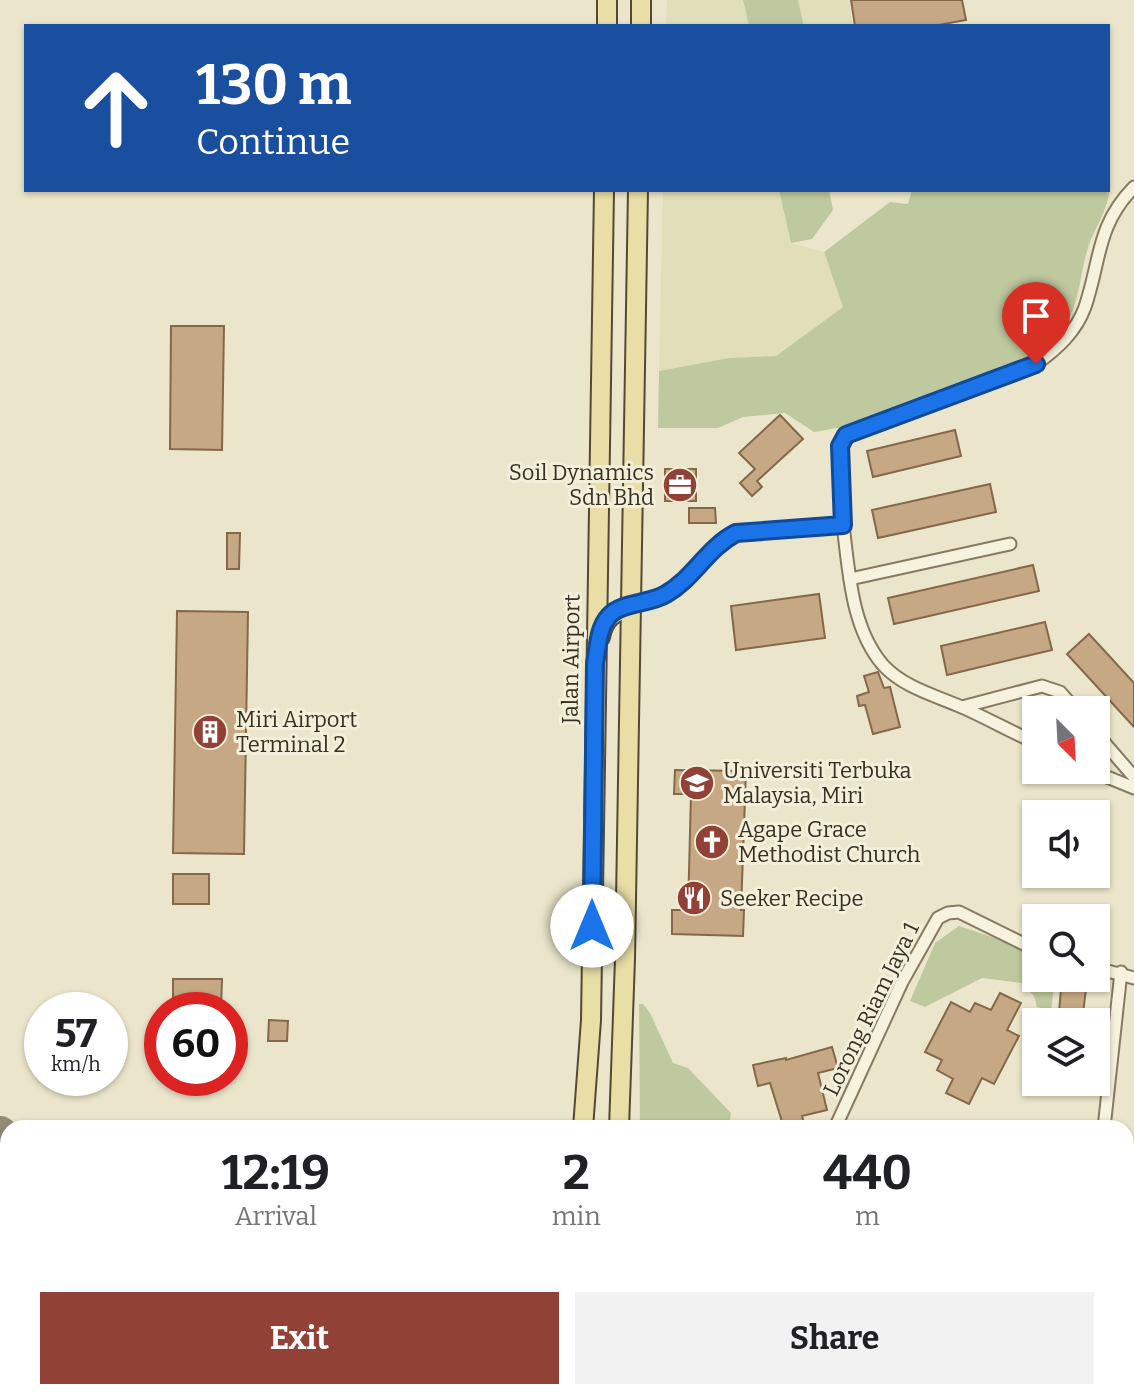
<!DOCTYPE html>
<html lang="en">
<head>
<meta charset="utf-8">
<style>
	:root { --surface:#fff; --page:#f2f2f2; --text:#202124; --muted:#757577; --accent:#914135 }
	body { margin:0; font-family:Bitter,serif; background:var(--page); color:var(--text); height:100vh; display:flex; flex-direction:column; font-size:30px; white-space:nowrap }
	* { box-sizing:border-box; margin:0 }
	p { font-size:26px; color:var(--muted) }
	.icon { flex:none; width:44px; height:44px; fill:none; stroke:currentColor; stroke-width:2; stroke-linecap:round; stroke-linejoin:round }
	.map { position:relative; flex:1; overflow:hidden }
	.panel { position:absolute; left:0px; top:1120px; width:1134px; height:280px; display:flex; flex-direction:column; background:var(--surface); border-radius:24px 24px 0 0; box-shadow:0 2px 6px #0004 }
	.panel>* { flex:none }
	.guide { position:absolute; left:24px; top:24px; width:1086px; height:168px; border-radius:0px; box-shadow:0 2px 6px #0004; background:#1a4fa0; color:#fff; overflow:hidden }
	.needle { width:52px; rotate:156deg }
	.buttons { position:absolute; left:1022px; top:696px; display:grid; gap:16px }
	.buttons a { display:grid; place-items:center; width:88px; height:88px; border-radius:0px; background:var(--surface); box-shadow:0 2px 6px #0004; font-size:40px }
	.speed { position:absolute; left:24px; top:992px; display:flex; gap:16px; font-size:40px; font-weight:700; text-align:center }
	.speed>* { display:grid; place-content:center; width:104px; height:104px; border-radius:50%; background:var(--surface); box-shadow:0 2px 6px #0004; line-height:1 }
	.speed small { font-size:20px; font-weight:400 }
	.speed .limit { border:12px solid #d22; background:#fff; color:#111 }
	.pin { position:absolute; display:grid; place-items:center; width:68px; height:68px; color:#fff; margin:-82px -34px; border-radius:50% 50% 50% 0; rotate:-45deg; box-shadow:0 0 8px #0007 }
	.pin .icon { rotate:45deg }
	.me { position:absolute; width:88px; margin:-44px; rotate:0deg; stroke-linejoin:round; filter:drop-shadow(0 0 6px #0008) }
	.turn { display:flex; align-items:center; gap:28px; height:168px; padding:0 40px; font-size:36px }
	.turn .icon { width:104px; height:104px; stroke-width:2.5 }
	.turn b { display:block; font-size:56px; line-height:68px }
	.eta { display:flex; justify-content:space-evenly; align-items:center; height:136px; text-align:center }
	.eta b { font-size:48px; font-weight:700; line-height:56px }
	.button { display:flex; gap:16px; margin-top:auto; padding:16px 40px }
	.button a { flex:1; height:92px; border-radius:0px; background:var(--accent); color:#fff; font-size:32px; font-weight:700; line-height:92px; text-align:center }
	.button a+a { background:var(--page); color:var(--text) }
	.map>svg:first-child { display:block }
	.farmland { fill:#e0dfb9 }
	.green { fill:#bfc99f }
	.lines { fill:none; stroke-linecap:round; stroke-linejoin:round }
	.taxiway { stroke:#928b76; stroke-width:36 }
	.building { fill:#c6a884; stroke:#846848; stroke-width:2 }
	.minor-casing { stroke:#877a60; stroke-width:15 }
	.primary-casing { stroke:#554834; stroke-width:22 }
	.minor { stroke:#f7f2de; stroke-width:11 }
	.primary { stroke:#eadea7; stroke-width:18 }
	.route-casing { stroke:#114b97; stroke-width:20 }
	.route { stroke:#1a73e8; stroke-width:14 }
	.labels { text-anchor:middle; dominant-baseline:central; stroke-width:6; stroke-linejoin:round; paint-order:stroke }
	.poi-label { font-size:22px; fill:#393022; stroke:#f3efda; text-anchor:start }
	.street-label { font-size:22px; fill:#393022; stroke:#f3efda }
</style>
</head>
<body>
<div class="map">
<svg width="1134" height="1400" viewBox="0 0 1134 1400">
	<rect width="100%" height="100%" fill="#ebe6cb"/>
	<g class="farmland">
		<path d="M667,0h76l6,26h-83z"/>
		<path d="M798,0h51l3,23 -3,3h-45z"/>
		<path d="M663,190h116l12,53 33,9 19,55 -67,49 -47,2 -70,13z"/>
	</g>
	<g class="green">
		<path d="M743,0h55l6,26h-55z"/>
		<path d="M1108,179c7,22 -14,48 -20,69 -10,32 -7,57 -28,85 -21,29 -58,39 -89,51 -52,21 -102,40 -157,48l-29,-19 -42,4 -25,11h-60l1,-57 70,-13 47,-2 67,-49 -19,-55 66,-50 18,2 4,-14h196z"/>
		<path d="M779,190h50l4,20 -21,29 -21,4z"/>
		<path d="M959,926l51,17 26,16v19h19l-4,33 -14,-4 -3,-11 -12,-13 -40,-5 -57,29 -15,-6 25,-58z"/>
		<path d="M639,1004h4l7,9 23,50 15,5 43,45 -2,15h-89z"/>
	</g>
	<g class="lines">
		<g class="taxiway">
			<path d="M0,1134l8,27"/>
			<path d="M30,1400v-8"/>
		</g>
	</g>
	<g class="building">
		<path d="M851,0h111l4,20 -33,6h-78z"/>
		<path d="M171,326h53l-2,124 -52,-1z"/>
		<path d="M780,415l23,24 -46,42 5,6 -10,9 -12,-13 15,-14 -16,-16z"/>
		<path d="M955,430l6,26 -88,21 -6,-26z"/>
		<rect x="665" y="469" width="31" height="32"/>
		<path d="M990,484l6,28 -118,26 -6,-28z"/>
		<path d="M689,508h26l1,15h-27z"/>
		<path d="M227,533h13l-1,36h-12z"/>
		<path d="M1033,565l6,26 -145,33 -6,-26z"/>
		<path d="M819,594l6,44 -89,12 -5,-44z"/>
		<path d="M177,611l71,1 -4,242 -71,-1z"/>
		<path d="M1045,622l7,28 -105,25 -6,-29z"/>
		<path d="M1089,634l45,49v44l-67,-73z"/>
		<path d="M878,672l6,16 6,-1 10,40 -27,7 -8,-29 -6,1 -2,-10 12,-4 -5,-16z"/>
		<path d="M675,770l71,1 -5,139h3l-1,26 -71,-2v-24h16l3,-116h-17z"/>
		<rect x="173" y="874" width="36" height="30"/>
		<path d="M173,979h49l-1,31h-48z"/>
		<path d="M1062,979l25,2 -5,41h-24z"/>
		<path d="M1000,993l21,10 -14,27 12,6 -25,48 -12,-6 -13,26 -23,-11 7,-14 -16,-9 5,-10 -17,-8 26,-50 19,10 5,-9 16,7z"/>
		<path d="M269,1020l19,1 -1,20h-19z"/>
		<path d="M832,1047l6,21 -20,5 9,37 -25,6 3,12h-21l-14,-45 -12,3 -5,-21 33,-7v2z"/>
	</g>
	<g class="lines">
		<g class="minor-casing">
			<g id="minor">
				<path d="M843,525c6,46 8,103 40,140 21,23 54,31 81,43 24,11 48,24 72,35"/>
				<path d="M850,579l160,-35"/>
				<path d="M632,606c12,-3 25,-6 37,-13 26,-16 39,-46 67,-60l107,-8 -3,-79 6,-11 190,-71c21,-15 40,-32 49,-57 16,-47 11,-81 49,-120"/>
				<path d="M962,707l80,-21 18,6 16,18"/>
				<path d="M1096,733l38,44"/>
				<path d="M1090,770l44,18"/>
				<path d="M1096,968l38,10"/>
				<path d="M835,1128l67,-146 36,-64 10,-5 11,-1 77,38"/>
				<path d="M1104,1128l17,-156"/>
				<path d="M1126,1314l8,17"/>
				<path d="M815,1392l1,8"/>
				<path d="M1126,1392h8"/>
				<path d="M1016,1395l102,-3"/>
			</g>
		</g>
		<g class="primary-casing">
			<g id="primary">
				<path d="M607,26v-26"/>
				<path d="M641,26v-26"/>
				<path d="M600,637c4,-20 14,-25 32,-31"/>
				<path d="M583,1128l8,-108 13,-830"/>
				<path d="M619,1128l6,-169 13,-769"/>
				<path d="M496,1400l3,-8"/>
				<path d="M541,1400l3,-8"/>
			</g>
		</g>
		<use href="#minor" class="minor"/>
		<use href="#primary" class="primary"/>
	</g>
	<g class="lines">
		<g class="route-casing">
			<path id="route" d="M592,926l3,-263c3,-15 3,-35 14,-47 12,-14 41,-12 57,-22 28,-16 41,-46 70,-61l107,-8 -3,-79 6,-11 190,-71"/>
		</g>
		<use href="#route" class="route"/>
	</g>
	<defs>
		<g id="office-disc" transform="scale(1.8)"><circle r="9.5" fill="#914135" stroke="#f3efda"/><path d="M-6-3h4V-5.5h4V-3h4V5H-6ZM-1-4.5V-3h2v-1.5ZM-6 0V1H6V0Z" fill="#fff"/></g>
		<g id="building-disc" transform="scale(1.8)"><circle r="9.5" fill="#914135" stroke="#f3efda"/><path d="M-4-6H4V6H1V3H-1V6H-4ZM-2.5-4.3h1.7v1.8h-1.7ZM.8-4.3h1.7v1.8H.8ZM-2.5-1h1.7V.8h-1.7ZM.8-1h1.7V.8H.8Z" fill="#fff"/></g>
		<g id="university-disc" transform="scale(1.8)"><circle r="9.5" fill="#914135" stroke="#f3efda"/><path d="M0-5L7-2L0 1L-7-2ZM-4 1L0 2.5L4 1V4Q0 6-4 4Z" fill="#fff"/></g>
		<g id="church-disc" transform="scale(1.8)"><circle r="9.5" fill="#914135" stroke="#f3efda"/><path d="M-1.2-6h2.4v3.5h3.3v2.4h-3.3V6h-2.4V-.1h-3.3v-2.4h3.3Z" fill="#fff"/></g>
		<g id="restaurant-disc" transform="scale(1.8)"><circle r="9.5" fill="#914135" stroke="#f3efda"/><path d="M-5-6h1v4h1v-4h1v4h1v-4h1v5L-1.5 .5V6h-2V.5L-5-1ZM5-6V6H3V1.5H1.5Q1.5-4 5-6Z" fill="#fff"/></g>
	</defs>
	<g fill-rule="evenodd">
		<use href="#office-disc" x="680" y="485"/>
		<use href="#building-disc" x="210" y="732"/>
		<use href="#university-disc" x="697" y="783"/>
		<use href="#church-disc" x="712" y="842"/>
		<use href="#restaurant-disc" x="694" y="898"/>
	</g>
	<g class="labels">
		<g class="poi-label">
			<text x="654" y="472" text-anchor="end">Soil Dynamics<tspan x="654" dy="25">Sdn Bhd</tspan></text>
			<text x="236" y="719">Miri Airport<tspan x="236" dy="25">Terminal 2</tspan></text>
			<text x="723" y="770">Universiti Terbuka<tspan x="723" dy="25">Malaysia, Miri</tspan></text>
			<text x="738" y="829">Agape Grace<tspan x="738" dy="25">Methodist Church</tspan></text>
			<text x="720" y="898">Seeker Recipe</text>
		</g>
		<g class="street-label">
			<text transform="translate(571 659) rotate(-89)">Jalan Airport</text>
			<text transform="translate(871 1009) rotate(-64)">Lorong Riam Jaya 1</text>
		</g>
	</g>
</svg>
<div class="buttons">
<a><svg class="needle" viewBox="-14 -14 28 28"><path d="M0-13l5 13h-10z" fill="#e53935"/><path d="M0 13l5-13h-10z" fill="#757577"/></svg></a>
<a><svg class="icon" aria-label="sound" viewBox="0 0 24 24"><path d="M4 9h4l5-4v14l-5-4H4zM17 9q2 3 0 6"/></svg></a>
<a><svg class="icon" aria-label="search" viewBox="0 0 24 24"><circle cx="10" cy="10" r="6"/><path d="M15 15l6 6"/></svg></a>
<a><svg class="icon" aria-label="layers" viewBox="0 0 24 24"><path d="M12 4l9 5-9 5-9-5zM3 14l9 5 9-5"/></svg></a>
</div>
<div class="speed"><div>57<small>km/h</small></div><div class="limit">60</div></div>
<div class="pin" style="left:1036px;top:364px;background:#d93025"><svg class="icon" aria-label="arrive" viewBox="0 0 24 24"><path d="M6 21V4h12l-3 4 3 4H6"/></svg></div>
<svg class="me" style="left:592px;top:926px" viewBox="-20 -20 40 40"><circle r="19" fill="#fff"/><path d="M0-13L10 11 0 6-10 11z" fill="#1a73e8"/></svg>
<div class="guide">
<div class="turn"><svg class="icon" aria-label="ahead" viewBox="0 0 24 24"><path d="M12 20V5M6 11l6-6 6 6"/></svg><div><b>130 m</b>Continue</div></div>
</div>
<section class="panel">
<div class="eta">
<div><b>12:19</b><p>Arrival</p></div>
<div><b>2</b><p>min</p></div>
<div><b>440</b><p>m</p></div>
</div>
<div class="button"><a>Exit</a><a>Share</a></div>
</section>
</div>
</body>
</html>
